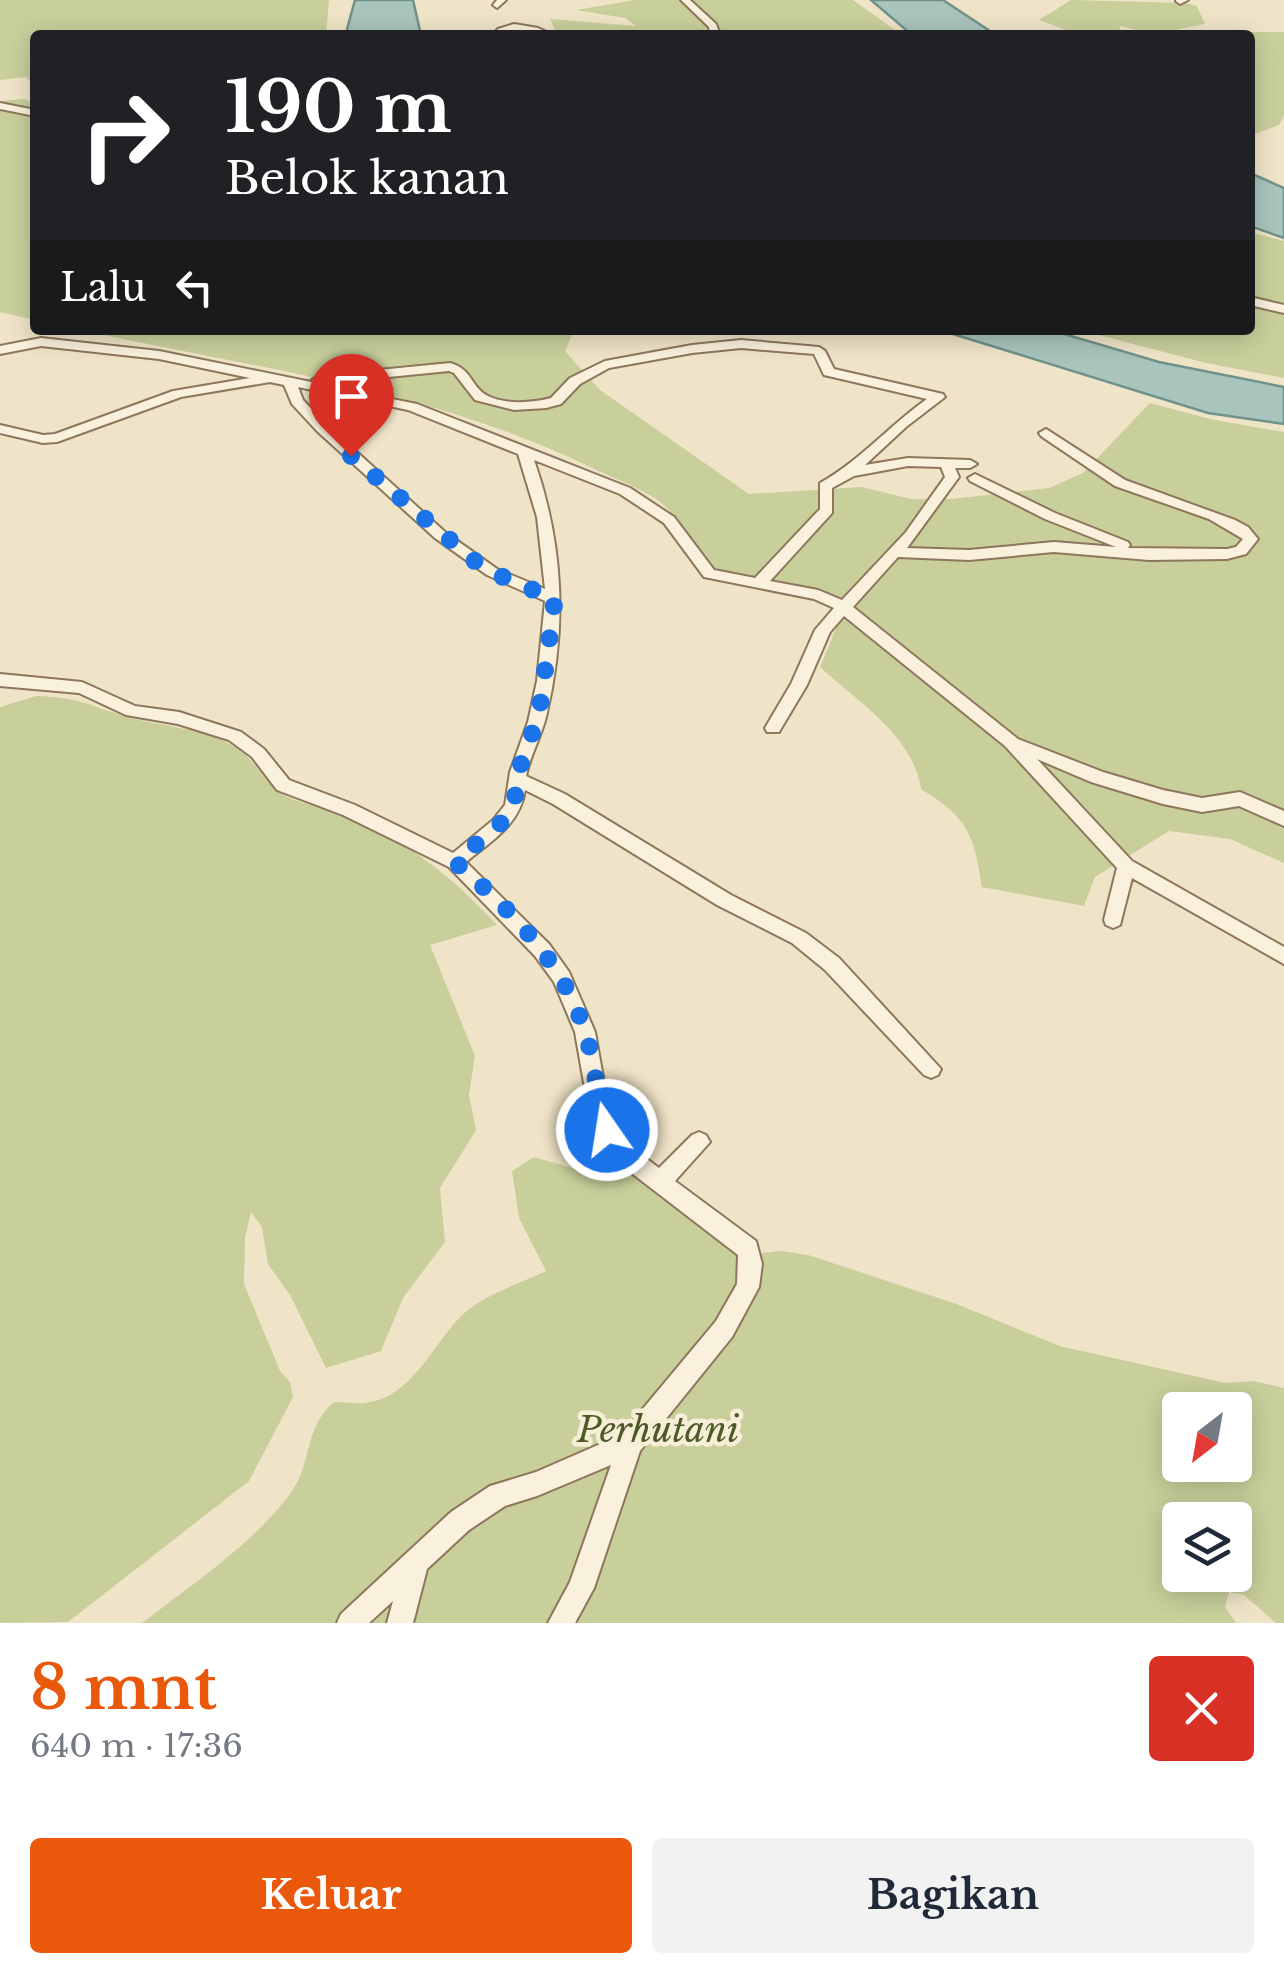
<!DOCTYPE html>
<html lang="id">
<head>
<meta charset="utf-8">
<style>
	:root { --surface:#fff; --page:#f2f2f3; --text:#1f2937; --muted:#747a83; --accent:#ea580c }
	body { margin:0; font-family:"Libre Baskerville",serif; background:var(--page); color:var(--text); height:100vh; display:flex; flex-direction:column; font-size:38px; white-space:nowrap }
	* { box-sizing:border-box; margin:0 }
	p { font-size:32px; color:var(--muted) }
	.icon { flex:none; width:55px; height:55px; fill:none; stroke:currentColor; stroke-width:2; stroke-linecap:round; stroke-linejoin:round }
	.map { position:relative; height:1623px; overflow:hidden }
	.details { display:flex; flex-direction:column; background:var(--surface); flex:1 }
	.details>* { flex:none }
	.top-card { position:absolute; left:30px; top:30px; width:1225px; height:305px; border-radius:10px; box-shadow:0 5px 25px #0003; background:#202124; color:#fff; overflow:hidden }
	.needle { width:65px; rotate:211deg }
	.fabs { position:absolute; left:1162px; top:1392px; display:grid; gap:20px }
	.fabs a { display:grid; place-items:center; width:90px; height:90px; border-radius:10px; background:var(--surface); box-shadow:0 5px 25px #0003; font-size:50px }
	.pin { position:absolute; display:grid; place-items:center; width:85px; height:85px; color:#fff; margin:-102px -42px; border-radius:50% 50% 50% 0; rotate:-45deg; box-shadow:0 0 10px #0007 }
	.pin .icon { rotate:45deg }
	.me { position:absolute; width:110px; margin:-55px; rotate:347deg; stroke-linejoin:round; filter:drop-shadow(0 0 8px #0008) }
	.turn { display:flex; align-items:center; gap:35px; height:210px; padding:0 30px; font-size:45px }
	.turn .icon { width:130px; height:130px; stroke-width:2.5 }
	.turn b { display:block; font-size:70px; line-height:85px }
	.then { display:flex; align-items:center; height:95px; padding:0 30px; background:#0003; gap:20px; font-size:38px }
	.round { display:grid; place-items:center; flex:none; width:105px; height:105px; border-radius:10px; background:var(--page) }
	.summary { display:flex; align-items:center; justify-content:space-between; height:170px; padding:0 30px }
	h1 { font-size:60px; font-weight:700; line-height:75px; color:var(--accent) }
	.cta { display:flex; gap:20px; margin-top:auto; padding:20px 30px }
	.cta a { flex:1; height:115px; border-radius:10px; background:var(--accent); color:#fff; font-size:40px; font-weight:700; line-height:115px; text-align:center }
	.cta a+a { background:var(--page); color:var(--text) }
	.map>svg:first-child { display:block }
	.green { fill:#c9cf9b; fill-rule:evenodd }
	.water { fill:#a9c4bc; stroke:#6f938a; stroke-width:2.5 }
	.lines { fill:none; stroke-linecap:round; stroke-linejoin:round }
	.minor-casing { stroke:#8d765c; stroke-width:4 }
	.minor { fill:#faf1dc; fill-rule:evenodd }
	.route { stroke:#1a73e8; stroke-width:18; stroke-dasharray:0 32.4 }
	.labels { text-anchor:middle; dominant-baseline:central; stroke-width:9; stroke-linejoin:round; paint-order:stroke }
	.near-park-label { font-size:35px; font-style:italic; fill:#4d5a26; stroke:#f7eed8 }
</style>
</head>
<body>
<div class="map">
<svg width="1284" height="1623" viewBox="0 0 1284 1623">
	<rect width="100%" height="100%" fill="#f0e4c8"/>
	<g class="green">
		<path d="M0,0h329l-3,35h-291v51l-9,-9 -26,3z"/>
		<path d="M635,0h218l49,35h-351l4,-5 -5,-11 86,7 -11,-8 -49,-8z"/>
		<path d="M1071,0l114,3 12,3 8,18 -51,10 -33,-8 -5,9h-36l-41,-15z"/>
		<path d="M1237,32h47v84l-5,9 -29,11v-101h-33z"/>
		<path d="M24,99l11,4v217l-35,-8v-211z"/>
		<path d="M1250,232l34,9v137l-78,-15 -126,-33h170z"/>
		<path d="M81,330h493l-9,21 35,39 149,104 113,-7 49,12h40l98,-11 34,-15 67,-70 60,16 74,13v431l-54,-24 -61,-8 -74,46 -11,29 -102,-19c-8,-53 -14,-69 -61,-98 -7,-52 -65,-89 -101,-122l17,-41 18,-22c-40,-23 -107,-13 -140,-36 -24,-17 -33,-52 -59,-69 -20,-13 -46,-22 -68,-33 -166,-79 -331,-97 -507,-136z"/>
		<path d="M36,696c41,1 52,9 89,20 36,11 77,11 110,31 20,12 30,37 49,48 20,11 45,13 66,21 56,24 106,64 147,109l-67,20 45,111 -6,39 7,35 -36,58 5,54 -42,56 -22,53 -55,17 -36,-73 -22,-31 -6,-37 -11,-15 -6,26 -1,46 36,87 10,11 3,15 -44,84 -181,141 -68,1v-916z"/>
		<path d="M534,1157l41,12 66,6 103,80 38,-4 26,4 146,48 106,43 165,37 29,-2 30,7v235h-8l-32,-28 -15,-3 -4,15 11,16h-1094c49,-38 114,-81 150,-132 21,-30 11,-62 42,-89 10,0 21,2 31,1 51,-6 68,-64 103,-93 21,-17 53,-27 78,-39l-27,-53 -7,-47zM1180,1410h55v55h-55zM1180,1520h55v55h-55z"/>
	</g>
	<g class="water">
		<path d="M355,0h58l8,35h-71l-3,-6z"/>
		<path d="M871,0h72l53,35h-84z"/>
		<path d="M1250,173l34,15v50l-34,-12z"/>
		<path d="M940,330h111l108,32 125,25v37l-76,-11z"/>
	</g>
	<g class="lines">
		<g class="minor-casing">
			<g id="minor">
				<path d="M497,0h9l-9,8 -4,-3z"/>
				<path d="M681,0h9l26,24 4,11h-10l-1,-8z"/>
				<path d="M1188,0l-8,4 -4,-3v-1z"/>
				<path d="M514,24l24,4 15,7 -32,-5 -29,5 6,-6z"/>
				<path d="M0,103l35,7v6l-35,-7z"/>
				<path d="M1250,297l34,8v8l-34,-8z"/>
				<path d="M41,338l118,13 157,32 -4,-3 6,-4 132,-13c22,6 20,22 36,32 18,10 46,8 65,3l19,-20 35,-17 87,-16 49,-5 78,7 6,4 9,18 109,25 2,3 -39,30 -41,38 43,-7 62,2 7,4 -7,4h-15l4,9 -52,71 62,2 85,-8 62,5 -71,-28 -75,-38 -2,-3 7,-4 80,39 73,29 2,3 -2,3 99,1 9,-2 7,-8 -34,-20 -94,-33 -74,-50 -2,-3 7,-4 79,51 110,40 13,7 10,12 -12,15 -19,5 -78,1 -95,-8 -85,8 -71,-3 -45,50 165,132 85,33 60,18 39,8 38,-6 44,19v15l-45,-20 -37,6 -39,-8 -72,-22 -54,-23 95,102 152,86v17l-152,-86 -12,47 -7,3 -7,-3 -2,-5 13,-52 -112,-122 -161,-130 -14,16 -23,53 -28,47h-12l-2,-4 26,-44 24,-54 19,-22 -20,-9 -110,-22 -40,-54 -44,-29 -86,-34c30,86 33,169 12,257 -5,20 -16,39 -20,59l39,18 166,101 75,38 33,25 102,111 -3,6 -7,3 -7,-3 -99,-105 -33,-27 -75,-38 -164,-101 -28,-14c-5,35 -34,51 -59,72l83,82 20,28 26,60 12,68 20,44 32,24 33,-33 7,-3 7,3 4,7 -35,39 81,60 6,23 -3,23 -27,50 -92,114 -46,137 -19,35h-27l22,-41 41,-117 -74,31 -32,10 -36,24 -42,39 -14,54h-26l6,-22 -24,22h-32l4,-9 110,-102 39,-26 46,-14 85,-37 95,-114 21,-37 1,-29 -126,-97 -25,-58 -12,-68 -21,-50 -19,-26 -86,-89 -106,-52 -66,-25 -25,-33 -23,-17 -51,-16 -52,-9 -47,-22 -79,-7v-12l82,8 53,24 44,6 62,20 23,17 25,31 66,25 98,48 40,-33 12,-15 5,-33 18,-50 9,-41 8,-80 -58,-26 -52,-37 -118,-107 -25,-27 -8,-19 -14,-3 -89,15 -124,45 -14,1 -43,-10v-8l43,10 12,-1 118,-43 77,-13 -91,-19 -118,-13 -41,8v-8zM741,348l73,6 10,21 103,24c-37,26 -67,62 -107,84v26l-65,69 -41,-8 -40,-53 -44,-29 -213,-84 -99,-20 131,-13 5,2 21,27 39,10 32,-2 15,-4 19,-20 29,-16 83,-15zM298,387l110,23 110,44 19,63 8,72 -48,-20 -52,-37 -118,-107 -24,-25zM908,466l33,1 4,10 -39,55 -64,68 -24,-10 -48,-9 62,-68v-25l22,-12z"/>
			</g>
		</g>
		<use href="#minor" class="minor"/>
	</g>
	<g class="lines">
		<path class="route" d="M351,456l125,106 36,20 43,16 -16,116 -23,64 -1,24 -15,22 -45,38c54,46 109,101 130,170 11,32 11,65 22,98"/>
	</g>
	<g class="labels">
		<g class="near-park-label">
			<text x="658" y="1429">Perhutani</text>
		</g>
	</g>
</svg>
<div class="fabs">
<a><svg class="needle" viewBox="-14 -14 28 28"><path d="M0-13l5 13h-10z" fill="#e53935"/><path d="M0 13l5-13h-10z" fill="#747a83"/></svg></a>
<a><svg class="icon" aria-label="layers" viewBox="0 0 24 24"><path d="M12 4l9 5-9 5-9-5zM3 14l9 5 9-5"/></svg></a>
</div>
<div class="pin" style="left:351px;top:456px;background:#d93025"><svg class="icon" aria-label="arrive" viewBox="0 0 24 24"><path d="M6 21V4h12l-3 4 3 4H6"/></svg></div>
<svg class="me" style="left:607px;top:1130px" viewBox="-20 -20 40 40"><circle r="17" fill="#1a73e8" stroke="#fff" stroke-width="3"/><path d="M0-11L8 9 0 5-8 9z" fill="#fff"/></svg>
<div class="top-card">
<div class="turn"><svg class="icon" aria-label="right" viewBox="0 0 24 24"><path d="M7 20v-9h11M14 6l5 5-5 5"/></svg><div><b>190 m</b>Belok kanan</div></div>
<div class="then">Lalu<svg class="icon" aria-label="left" viewBox="0 0 24 24"><path d="M17 20v-9H6M10 6l-5 5 5 5"/></svg></div>
</div>
</div>
<section class="details">
<div class="summary"><div><h1>8 mnt</h1><p>640 m · 17:36</p></div><a class="round" style="background:#d93025;color:#fff"><svg class="icon" aria-label="close" viewBox="0 0 24 24"><path d="M6 6l12 12M18 6L6 18"/></svg></a></div>
<div class="cta"><a>Keluar</a><a>Bagikan</a></div>
</section>
</body>
</html>
